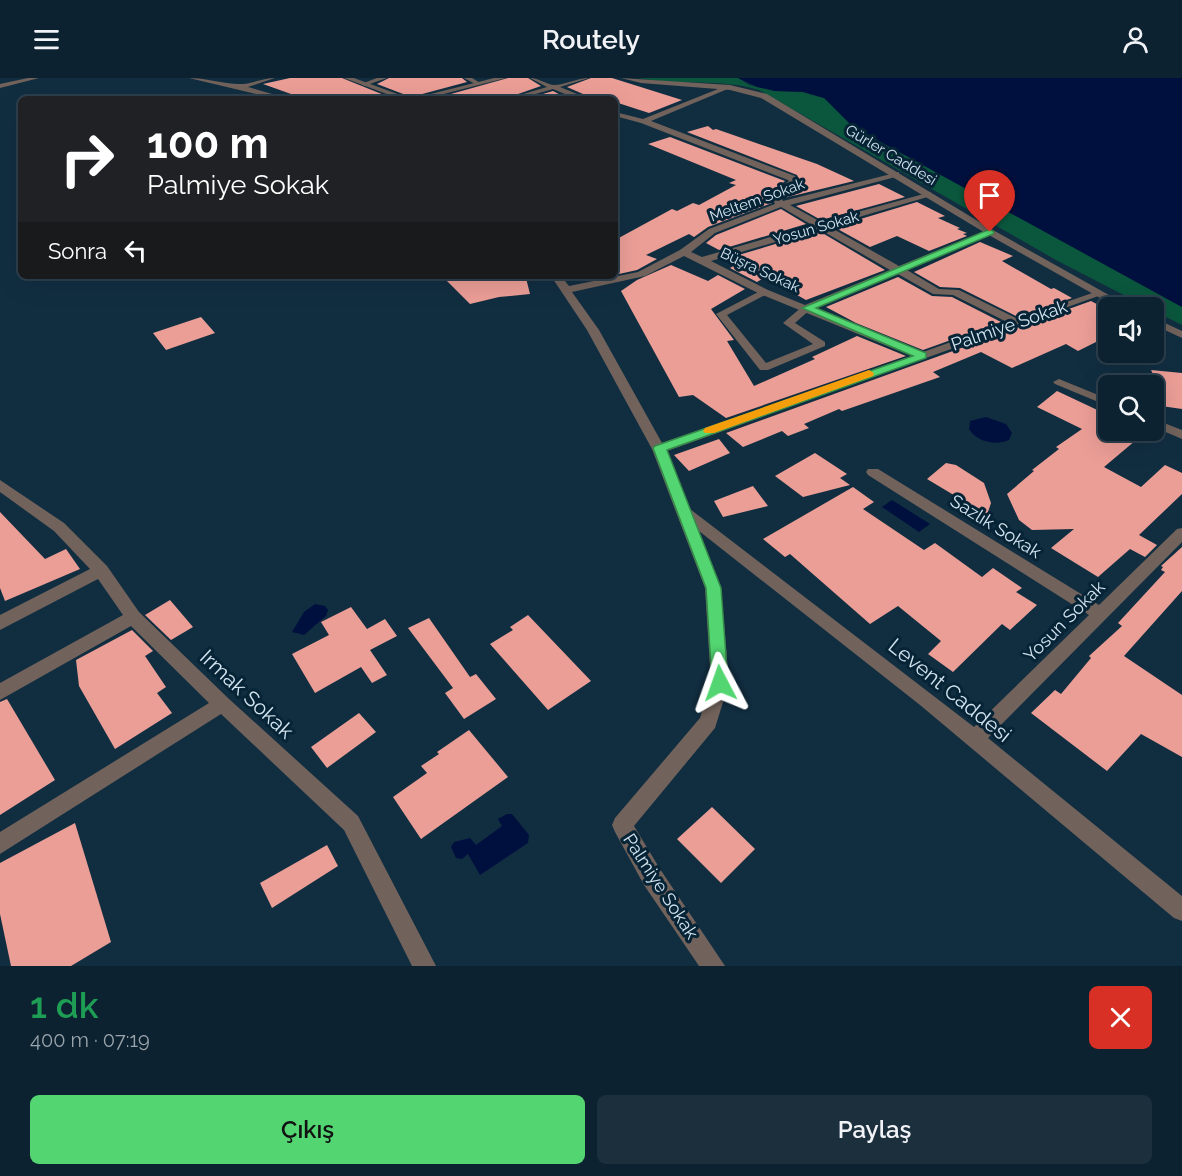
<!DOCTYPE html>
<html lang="tr">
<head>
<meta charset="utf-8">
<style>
	:root { --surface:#0d2231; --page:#1b2f3d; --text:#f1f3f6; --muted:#9aa4ab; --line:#2d3f4d; --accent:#53d672 }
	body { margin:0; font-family:Raleway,sans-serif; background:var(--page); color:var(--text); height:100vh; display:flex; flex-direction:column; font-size:22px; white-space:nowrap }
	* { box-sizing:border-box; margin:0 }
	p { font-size:20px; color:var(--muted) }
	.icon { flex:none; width:33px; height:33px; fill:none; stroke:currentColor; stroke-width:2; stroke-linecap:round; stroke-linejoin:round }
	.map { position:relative; height:888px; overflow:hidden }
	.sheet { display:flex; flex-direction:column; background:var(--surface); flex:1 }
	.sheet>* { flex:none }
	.banner { position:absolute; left:18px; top:18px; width:600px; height:183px; border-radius:9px; box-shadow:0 6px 24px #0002,0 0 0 2px var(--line); background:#202124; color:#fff; overflow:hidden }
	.controls { position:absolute; left:1098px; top:219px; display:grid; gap:12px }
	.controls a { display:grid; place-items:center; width:66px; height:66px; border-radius:9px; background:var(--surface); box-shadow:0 6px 24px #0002,0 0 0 2px var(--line); font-size:30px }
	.pin { position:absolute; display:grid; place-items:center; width:51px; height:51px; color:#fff; margin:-62px -26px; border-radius:50% 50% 50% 0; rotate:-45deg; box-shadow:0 0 6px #0007 }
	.pin .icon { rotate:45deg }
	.me { position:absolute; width:66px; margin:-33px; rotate:356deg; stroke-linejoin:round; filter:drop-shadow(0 0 4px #0008) }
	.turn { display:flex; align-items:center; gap:21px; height:126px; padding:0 30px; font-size:27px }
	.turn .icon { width:78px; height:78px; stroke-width:2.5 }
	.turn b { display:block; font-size:42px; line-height:51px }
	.then { display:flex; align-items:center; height:57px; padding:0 30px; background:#0003; gap:12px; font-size:22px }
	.round { display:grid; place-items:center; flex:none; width:63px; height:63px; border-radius:9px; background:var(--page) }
	.headline { display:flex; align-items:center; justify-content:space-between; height:102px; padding:0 30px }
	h1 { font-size:36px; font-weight:600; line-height:45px; color:#1e9e55 }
	.primary-button { display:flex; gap:12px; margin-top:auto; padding:12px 30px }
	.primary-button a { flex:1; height:69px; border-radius:9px; background:var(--accent); color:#111; font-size:24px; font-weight:600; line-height:69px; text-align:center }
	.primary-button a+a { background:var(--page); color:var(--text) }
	header { display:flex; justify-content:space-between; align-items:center; height:78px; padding:0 30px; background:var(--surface); font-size:27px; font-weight:600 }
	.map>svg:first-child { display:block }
	.green { fill:#0a573d }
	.water { fill:#00103e }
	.building { fill:#eb9e96 }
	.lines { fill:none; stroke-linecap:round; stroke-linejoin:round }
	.path { stroke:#758c9b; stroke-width:2; stroke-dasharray:2 1.5; stroke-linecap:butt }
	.service { fill:#71625b; fill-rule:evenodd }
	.minor { fill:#71625b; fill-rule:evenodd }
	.tertiary { fill:#71625b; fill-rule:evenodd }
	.route { fill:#53d672; stroke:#368b4a; stroke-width:1.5 }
	.slow { fill:#f59e0b }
	.labels { text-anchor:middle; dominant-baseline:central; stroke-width:6; stroke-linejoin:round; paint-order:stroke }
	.far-street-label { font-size:15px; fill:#d3e4f0; stroke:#062436 }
	.street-label { font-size:18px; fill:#d3e4f0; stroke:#062436 }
	.near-street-label { font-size:21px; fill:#d3e4f0; stroke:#062436 }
</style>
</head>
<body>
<header><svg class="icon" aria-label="menu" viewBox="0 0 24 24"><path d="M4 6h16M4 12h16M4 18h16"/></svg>Routely<svg class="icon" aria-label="person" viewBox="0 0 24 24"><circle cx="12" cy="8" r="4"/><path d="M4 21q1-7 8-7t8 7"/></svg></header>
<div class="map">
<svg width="1182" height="888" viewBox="0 0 1182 888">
	<rect width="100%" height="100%" fill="#112e41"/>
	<path class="green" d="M638,0h100l11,7 26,6 28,1 21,6 55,43 303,166v18l-28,-14v-3l-7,-1 -91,-47 -297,-170c-39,-12 -81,-4 -121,-12z"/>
	<g class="water">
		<path d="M738,0h444v229l-303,-166 -30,-18 -25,-25 -21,-6 -28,-1 -18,-4z"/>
		<path d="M986,339l20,7 6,9 -3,7c-14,6 -32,2 -40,-11l1,-8z"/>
		<path d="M892,422l38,24 -11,8 -37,-25z"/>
		<path d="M315,526l10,2 3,4 -2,6 -22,19 -12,-3 12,-20z"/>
		<path d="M507,736h5l17,21 -1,8 -48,32 -12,-21 -6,5 -6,-1 -5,-11 3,-5 16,-4 6,7 26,-19 -4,-7z"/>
	</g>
	<g class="building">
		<path d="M290,0h52l52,21h-32l-10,-4 -12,4h-35l-42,-15z"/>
		<path d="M389,0h73l5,4 -56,15 -34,-13z"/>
		<path d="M508,0h20l13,8 -37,13h-71z"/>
		<path d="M591,0h21l70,22 -33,13 -34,-11v-3h-31l-1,-5 -16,-7z"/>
		<path d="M553,13l15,8h-42z"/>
		<path d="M708,48l5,4 3,-1 101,35 37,17 -70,17 16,-16 -3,-7 -110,-43z"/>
		<path d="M670,59l115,44 -15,13 2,9 -64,24 -14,10 -5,-3 -43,21 11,4 -20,11 -18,4 -4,-2v-32l57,-31 5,2 16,-8 6,2 37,-20 -7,-2 7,-3 -88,-36z"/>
		<path d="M879,106l26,13 -84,23 -25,-14z"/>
		<path d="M917,124l28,14 -7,2 22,10 -3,1 10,4 -4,1 4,2 -38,15 -32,-15 -27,11 -36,-20z"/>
		<path d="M781,131l25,15 -87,26 -13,-7 10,-8z"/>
		<path d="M819,153l66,39 -79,30 -41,-23 -8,5 -27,-14 11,-6 -9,-5z"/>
		<path d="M980,164l33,14 -11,5 49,28 3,-1 18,10 -54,19 -58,-29 -20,-1 -26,-15z"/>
		<path d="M671,187l37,16 10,-6 27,14 -34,20 23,31 -7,1 27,45 61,-27 -3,-2 45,-21 49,20 -180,62 -33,-23 -14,2 -58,-106 16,-11z"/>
		<path d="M442,198h46v5l38,-3 4,16 -31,3 -29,7z"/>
		<path d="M898,199l34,19 20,1 49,25 -78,28 -67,-27 -30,-16z"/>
		<path d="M1091,223l17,9v26l-30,15 -12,-7 -54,24 -31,-16 -48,20 7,5 -98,34 -3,-2 -35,15 5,4 -21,8 -6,-5 -39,16 -17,-14z"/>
		<path d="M201,239l14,16 -49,17 -13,-17z"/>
		<path d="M1151,292l31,3v36l-28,-4v-23h3z"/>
		<path d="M1057,313l51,24v15h40l-44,37 37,20 24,-22 17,8v21l-43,41 18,10 -12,12 -15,-8 -32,28 -47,-29 23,-19 -42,1 -13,-10 -12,-26 27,-23 -2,-1 27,-21 -3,-2 26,-18 -45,-22z"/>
		<path d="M719,361l11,14 -41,18 -15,-16z"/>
		<path d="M815,375l32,21 -7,4 10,7 -47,12 -28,-21z"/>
		<path d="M946,385l10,2 28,18 7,20 -4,12 -60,-36z"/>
		<path d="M753,408l15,20 -45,11 -9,-16z"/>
		<path d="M853,409l21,15 -11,7 61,41 11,-7 47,34 11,-9 29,20 -6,4 21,13 -27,25 -8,-6 -49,48 -25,-18 13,-13 -43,-35 -28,18 -80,-70 -5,3 -22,-18z"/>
		<path d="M0,434l45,47 21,-10 14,20 -75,32 -5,-13z"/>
		<path d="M1182,469v44l-58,65 58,39v62l-41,-23 -34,37 -76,-58 24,-23 6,4 30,-36 -2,-2 33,-30 -4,-3 47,-51 -4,-2 2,-3 -2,-1z"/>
		<path d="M170,522l23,27 -22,13 -26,-25z"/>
		<path d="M351,529l16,22 18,-10 12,17 -27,14 17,25 -15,8 -11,-16 -46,26 -23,-39 37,-19 -8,-13z"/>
		<path d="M528,537l63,66 -43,29 -58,-66 23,-14 -3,-3z"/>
		<path d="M429,540l41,59 6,-3 20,25 -32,20 -19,-26 8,-5 -45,-60z"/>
		<path d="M132,552l21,21 -8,5 21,31 -9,6 15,20 -57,36 -36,-63 -3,-26z"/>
		<path d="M7,621l48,81 -55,35v-113z"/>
		<path d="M359,635l17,19 -49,36 -16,-21z"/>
		<path d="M469,652l39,47 -87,62 -28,-42 34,-24 -6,-7 18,-12 -2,-2z"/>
		<path d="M712,729l43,42 -34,34 -44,-44z"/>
		<path d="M75,745l36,119 -40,24h-60l-11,-52v-51z"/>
		<path d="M327,767l11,21 -66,42 -12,-25z"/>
	</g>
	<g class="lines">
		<path class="path" d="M1138,223l13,7"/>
		<g class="service">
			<path d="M28,0h11l-39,10v-4z"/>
			<path d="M377,0h10l-23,8 -3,-2z"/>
			<path d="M464,0h8l10,6 -5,1z"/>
			<path d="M764,211l3,1v4l-40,21 39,48 47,-19 -30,-21 20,-17h8l1,2 -17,15 30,19v4l-57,24h-8l-44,-56z"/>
			<path d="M1059,301l49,20v7l-53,-22 -2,-2z"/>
			<path d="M1154,341l28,11v9l-28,-12z"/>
		</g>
		<g class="minor">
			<path d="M189,0c16,0 32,5 48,6 12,1 26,-6 38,-6l-27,9 41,12h-12z"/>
			<path d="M344,0h10l57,21h-11z"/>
			<path d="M494,0h12l-82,21h-13z"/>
			<path d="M530,0c9,0 15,6 24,7 10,0 24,-7 35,-7l-29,9 22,9v3h-12l2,-2 -19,-8 -35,10h-12l41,-12z"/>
			<path d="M728,7l2,3 -79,33 144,55 3,6 -17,15 2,4 116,-29v4l-109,29 31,17 110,-30v4l-103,30 71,40 88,-36h6v4l-86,36 32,19 20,1 59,29 77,-27h8l1,2 -437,157 23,58 284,218 115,-112 -221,-140 -2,-3 2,-3h10l221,136 78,-76 5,-1v14l-194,196 194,158v25l-8,-3 -254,-213 -221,-174 22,57 8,95 -14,45 -81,98 26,43 65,97h-26l-55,-81 -29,-53 -3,-7 3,-7 85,-100 11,-35 -6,-95 -53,-139 -65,-119 -36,-54h10l8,10 69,-14 42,-22 29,-21 66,-25 -4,-8 18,-15 -1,-1 -147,-57 -26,-7v-4l28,7zM781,129l31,18 -110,32 -11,-5 24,-19zM819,151l71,41 -85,35 -37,-15 -57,-29zM684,178l76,38 152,62 -250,87 -63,-113 -27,-38 73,-16zM898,196l35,20 20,1 54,27 -84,30 -108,-43z"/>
			<path d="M0,402l64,43 43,43 32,46 89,86 130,118 78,150h-24l-68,-136 -123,-116 -221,140v-22l209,-129 -78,-77 -131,74v-17l123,-68 -25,-36 -98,51v-15l90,-46 -36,-38 -54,-39z"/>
		</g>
		<g class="tertiary">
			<path d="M621,0l109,7 37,9 226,136 139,78h-14l-131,-74 -226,-136 -31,-8 -89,-7z"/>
			<path d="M1154,240l28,13v7l-28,-13z"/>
		</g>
	</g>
	<path class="route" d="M990,151l4,3 -1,2 -177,74 110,45v5l-259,92 54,138 7,95 -2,5 -6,2 -6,-2 -2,-5 -6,-95 -53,-140 2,-2 258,-90 -111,-48z"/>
	<path class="slow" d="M869,292l5,3 -1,3 -159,57h-9l-2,-2 2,-3z"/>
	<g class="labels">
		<g class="far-street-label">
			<text transform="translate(891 77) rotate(31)">Gürler Caddesi</text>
			<text transform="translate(757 122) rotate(-20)">Meltem Sokak</text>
			<text transform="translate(816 150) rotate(-16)">Yosun Sokak</text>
			<text transform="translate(760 192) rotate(25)">Büşra Sokak</text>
		</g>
		<g class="street-label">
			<text transform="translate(1009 247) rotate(-19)">Palmiye Sokak</text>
			<text transform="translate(996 448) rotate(32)">Sazlık Sokak</text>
			<text transform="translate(1064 543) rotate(-45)">Yosun Sokak</text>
			<text transform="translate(661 808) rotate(57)">Palmiye Sokak</text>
		</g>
		<g class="near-street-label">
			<text transform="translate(950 612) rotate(39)">Levent Caddesi</text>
			<text transform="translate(247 616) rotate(43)">Irmak Sokak</text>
		</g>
	</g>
</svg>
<div class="controls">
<a><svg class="icon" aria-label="sound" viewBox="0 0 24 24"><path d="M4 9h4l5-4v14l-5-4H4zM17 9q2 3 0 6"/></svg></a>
<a><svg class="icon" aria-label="search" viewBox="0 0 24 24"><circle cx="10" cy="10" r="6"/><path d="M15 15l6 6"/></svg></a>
</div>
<div class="pin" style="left:990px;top:154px;background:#d93025"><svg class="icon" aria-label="arrive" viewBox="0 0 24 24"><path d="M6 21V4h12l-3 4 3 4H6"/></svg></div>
<svg class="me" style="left:720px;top:605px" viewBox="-20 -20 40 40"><path d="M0-17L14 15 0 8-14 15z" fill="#53d672" stroke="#fff" stroke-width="4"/></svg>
<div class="banner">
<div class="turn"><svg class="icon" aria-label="right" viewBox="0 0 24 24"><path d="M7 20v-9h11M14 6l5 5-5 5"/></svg><div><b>100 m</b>Palmiye Sokak</div></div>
<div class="then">Sonra<svg class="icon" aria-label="left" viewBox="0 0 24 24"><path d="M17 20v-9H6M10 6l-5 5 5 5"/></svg></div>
</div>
</div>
<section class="sheet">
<div class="headline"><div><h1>1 dk</h1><p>400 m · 07:19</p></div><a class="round" style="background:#d93025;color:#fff"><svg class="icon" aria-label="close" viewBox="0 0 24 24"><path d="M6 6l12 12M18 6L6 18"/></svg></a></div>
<div class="primary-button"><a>Çıkış</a><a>Paylaş</a></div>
</section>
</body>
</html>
